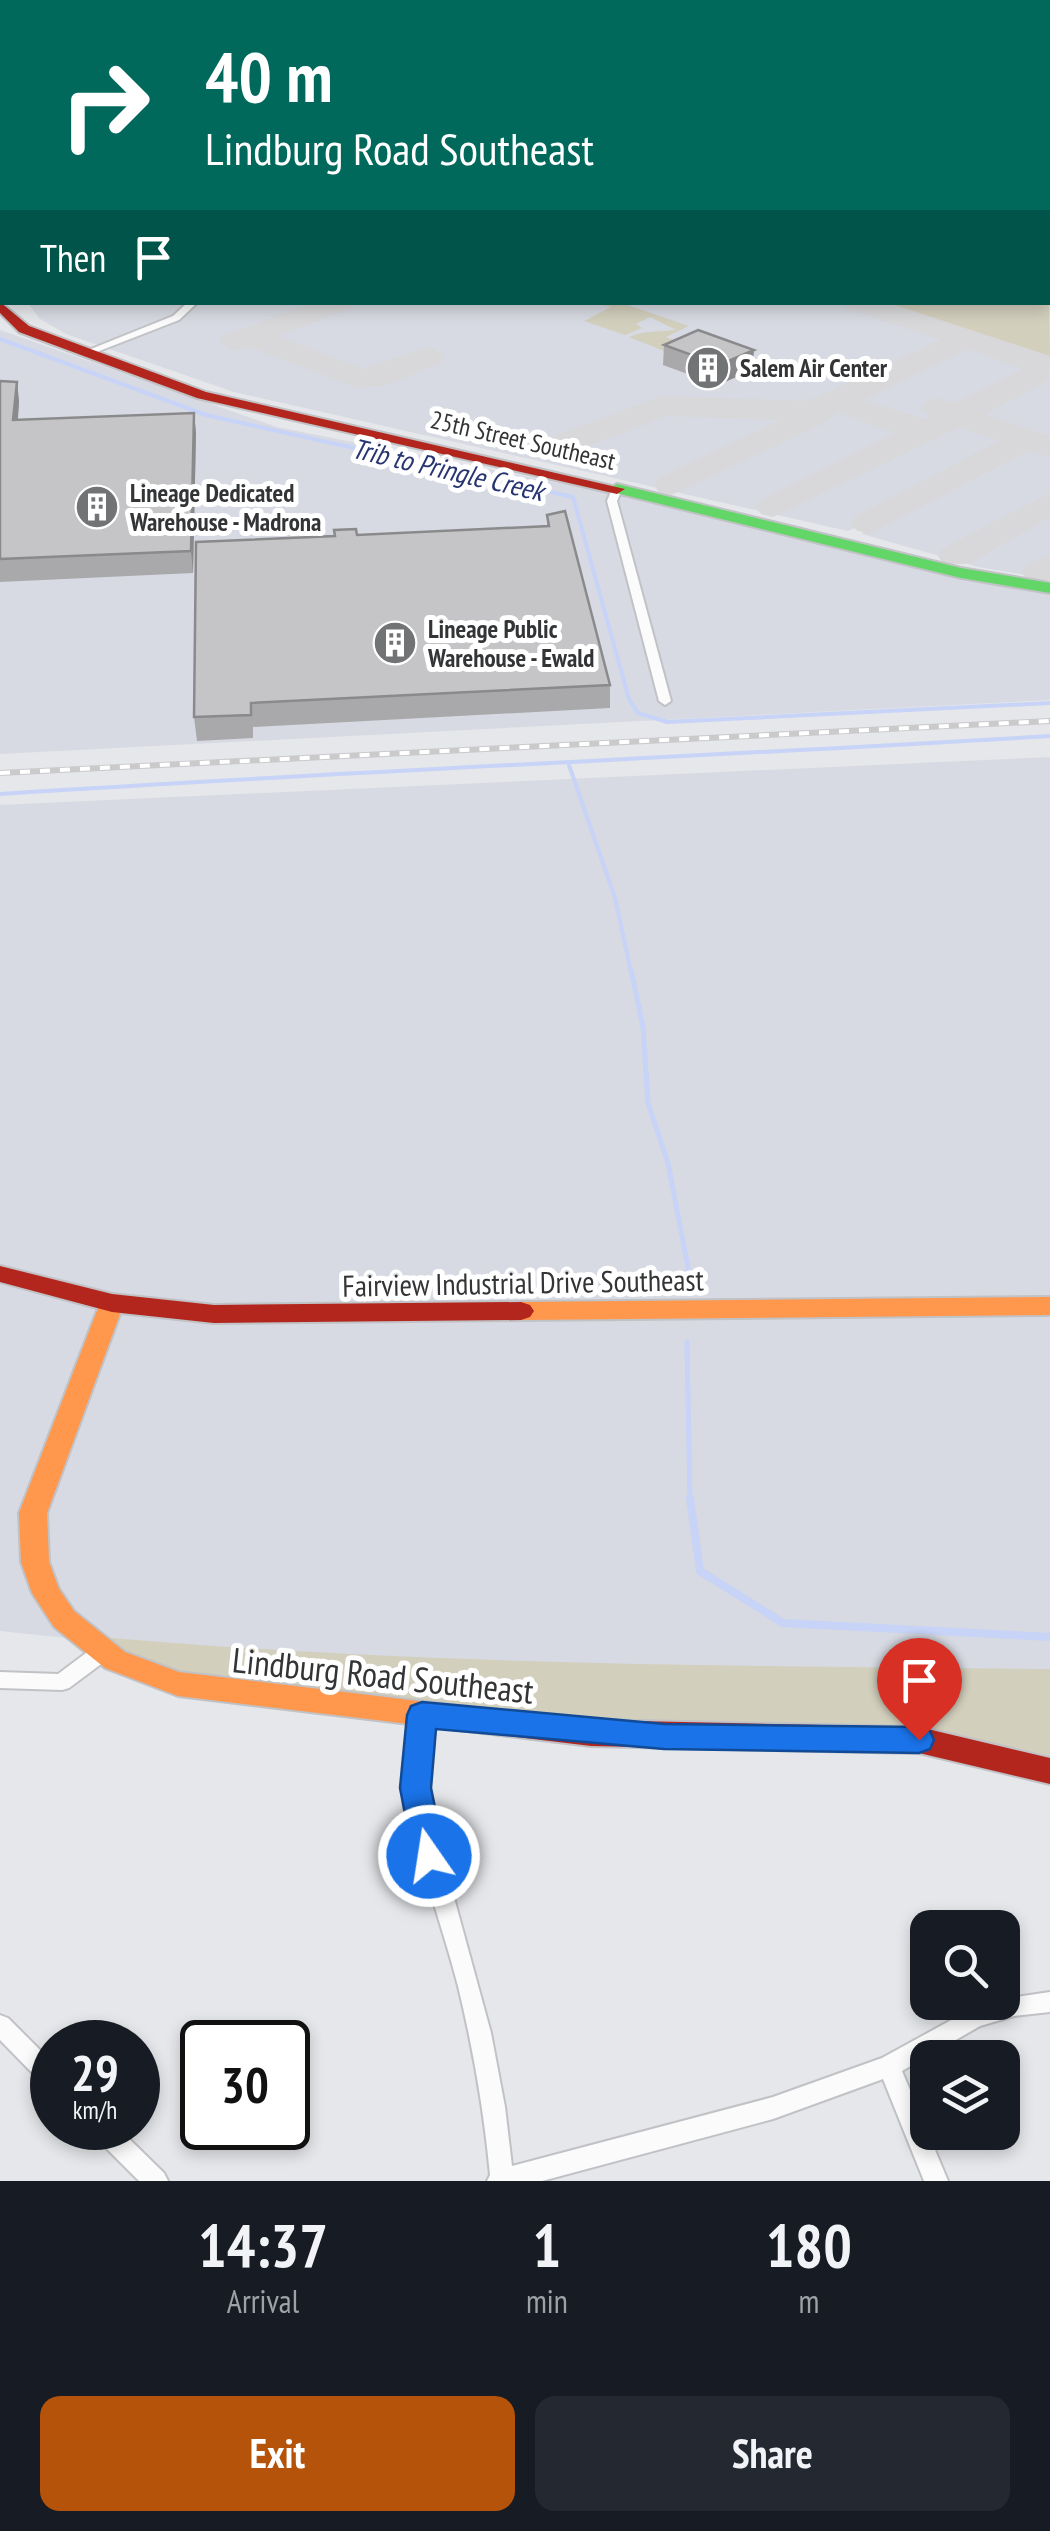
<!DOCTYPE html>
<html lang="en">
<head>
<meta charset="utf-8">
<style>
	:root { --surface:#171b24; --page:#242831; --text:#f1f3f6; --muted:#9ea1a6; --accent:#b45309 }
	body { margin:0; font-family:"PT Sans Narrow",sans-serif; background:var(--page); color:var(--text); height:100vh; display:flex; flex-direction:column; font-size:38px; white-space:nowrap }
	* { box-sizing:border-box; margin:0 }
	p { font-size:32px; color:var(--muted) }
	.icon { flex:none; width:55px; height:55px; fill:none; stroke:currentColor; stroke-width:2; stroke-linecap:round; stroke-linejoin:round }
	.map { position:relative; height:2181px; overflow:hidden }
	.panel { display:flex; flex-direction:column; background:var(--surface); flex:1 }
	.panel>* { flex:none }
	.banner { position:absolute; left:0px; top:0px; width:1050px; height:305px; box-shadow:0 5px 15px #0003; background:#00695c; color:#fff; overflow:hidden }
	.buttons { position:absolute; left:910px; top:1910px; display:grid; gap:20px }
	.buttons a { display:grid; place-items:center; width:110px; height:110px; border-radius:20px; background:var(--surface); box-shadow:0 5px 15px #0003; font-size:50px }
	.speed { position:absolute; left:30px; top:2020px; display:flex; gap:20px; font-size:50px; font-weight:700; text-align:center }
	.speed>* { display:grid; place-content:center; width:130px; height:130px; border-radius:50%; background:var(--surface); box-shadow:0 5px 15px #0003; line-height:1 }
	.speed small { font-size:25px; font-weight:400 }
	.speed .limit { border:5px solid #111; border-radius:15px; background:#fff; color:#111 }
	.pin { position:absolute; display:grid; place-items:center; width:85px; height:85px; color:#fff; margin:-102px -42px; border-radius:50% 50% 50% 0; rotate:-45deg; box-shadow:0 0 10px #0007 }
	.pin .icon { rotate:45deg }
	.me { position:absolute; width:110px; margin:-55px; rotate:347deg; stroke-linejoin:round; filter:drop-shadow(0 0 8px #0008) }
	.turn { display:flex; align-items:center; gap:35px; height:210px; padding:0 40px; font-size:45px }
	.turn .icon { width:130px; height:130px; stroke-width:2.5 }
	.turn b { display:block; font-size:70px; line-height:85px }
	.then { display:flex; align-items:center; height:95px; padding:0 40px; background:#0003; gap:20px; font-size:38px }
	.eta { display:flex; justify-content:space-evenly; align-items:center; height:170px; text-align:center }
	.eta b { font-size:60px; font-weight:600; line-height:70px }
	.button { display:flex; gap:20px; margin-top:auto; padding:20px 40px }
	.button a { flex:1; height:115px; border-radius:20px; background:var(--accent); color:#fff; font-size:40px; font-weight:600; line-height:115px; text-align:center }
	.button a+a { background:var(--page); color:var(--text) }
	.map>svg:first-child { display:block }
	.built { fill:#d7dae2 }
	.green { fill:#d3cfbd }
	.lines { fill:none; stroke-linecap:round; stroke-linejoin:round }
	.stream-far2 { stroke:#c7d3f7; stroke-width:4 }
	.stream-far1 { stroke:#c7d3f7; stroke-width:5 }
	.stream { stroke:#c7d3f7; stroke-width:8 }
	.taxiway { fill:#d8d8da; fill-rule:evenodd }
	.runway { fill:#d8d8da; fill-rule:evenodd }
	.street-casing { stroke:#c1c2c5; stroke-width:4 }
	.fast-casing { stroke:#c1c2c5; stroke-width:4 }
	.slow-casing { stroke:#c1c2c5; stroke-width:4 }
	.jam-casing { stroke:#c1c2c5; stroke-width:4 }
	.street { fill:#fbfbfc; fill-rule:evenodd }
	.fast { fill:#63d668; fill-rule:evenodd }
	.slow { fill:#ff974d; fill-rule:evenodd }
	.jam { fill:#b3261e; fill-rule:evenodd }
	.rail-casing { stroke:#cacacb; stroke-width:6 }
	.rail { stroke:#fff; stroke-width:4; stroke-dasharray:10; stroke-linecap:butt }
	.wall { fill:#a9a9ac }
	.shaded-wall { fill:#8a8a8c }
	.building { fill:#c5c5c8; stroke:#8a8a8c; stroke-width:2.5 }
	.route { fill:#1a73e8; stroke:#114b97; stroke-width:2.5 }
	.labels { text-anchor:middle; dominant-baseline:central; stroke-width:10; stroke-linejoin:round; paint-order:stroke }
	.far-poi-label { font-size:25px; font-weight:bold; fill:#333436; stroke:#fff; text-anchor:start }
	.far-street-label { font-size:25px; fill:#333436; stroke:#fff }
	.far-water-label { font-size:28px; font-style:italic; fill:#273570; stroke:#fff }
	.street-label { font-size:30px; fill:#333436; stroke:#fff }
	.near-street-label { font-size:35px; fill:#333436; stroke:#fff }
</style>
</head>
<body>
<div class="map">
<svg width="1050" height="2181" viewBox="0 0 1050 2181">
	<rect width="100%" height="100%" fill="#e5e7ea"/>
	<g class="built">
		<path d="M824,0h226v579l-72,-12 -116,-33 2,-2 -9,-4 -7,3 -614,-139 -168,-58 -26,-15 -12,-16 1020,-1v-300z"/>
		<path d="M0,330l277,97 417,83 275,72 81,4v114l-1050,54z"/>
		<path d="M1050,757v923l-510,8 -540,-57v-826z"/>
	</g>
	<g class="green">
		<path d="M1048,268l2,88 -176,-53 174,-1z"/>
		<path d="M622,303l67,23 -23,11 25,10 -27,4 -35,-14c17,-7 30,-5 47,-7l-26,-13 -14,7 6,4 -17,7 -41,-14 27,-14 -6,-2z"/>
		<path d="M79,1635c322,30 647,31 971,34v102l-19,-8 -820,-72z"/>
	</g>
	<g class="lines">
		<g class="stream-far2">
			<path d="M0,339l206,76 367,82 56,202 9,14 29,9 383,-19"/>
			<path d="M569,765l46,133 16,74"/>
			<path d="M0,794c350,-23 700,-37 1050,-58"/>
		</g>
		<g class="stream-far1">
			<path d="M631,970l12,57 5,76 20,60 22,115"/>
			<path d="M687,1342l3,158"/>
		</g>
		<path class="stream" d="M690,1498l10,73 83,52 267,14"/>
		<g class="taxiway">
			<path d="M195,0h42l1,2h-41z"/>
			<path d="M347,0h54l1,2h-53z"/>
			<path d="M605,0h25l1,2h-24z"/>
			<rect x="1048" y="39" width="2" height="14"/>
			<rect x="0" y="60" width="2" height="14"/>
			<path d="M2,119v16l-2,1v-16z"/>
			<path d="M1048,254h2v18l-2,-1z"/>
			<path d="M313,302h43l-4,6 -74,28 85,33 67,-22 15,9 -4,7 -55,22 -27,3 -109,-41 -16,4 -15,-9 4,-6z"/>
			<path d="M841,302h45l164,54 -2,25 -63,33 65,22v21l-21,-6 -161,83 -12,-4 -6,-7 6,-7 143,-75 -39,-14 -187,90 -12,-3 -5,-7 5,-7 134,-67 -58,-21 -11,10 -155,73 -12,-3 -5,-7 5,-7 121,-58 -113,-4 -108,41h-24l-5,-7 5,-7 128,-47 145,5 133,-61 -96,-32zM969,349l54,20 -68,34 -18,-5 -11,3 -5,7 9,8 -6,3 -61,-19z"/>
			<path d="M1050,493v24l-81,47h-26l-5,-8 5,-8z"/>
			<path d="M1050,555v25h-23l-5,-8 5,-8z"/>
		</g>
		<g class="runway">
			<path d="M171,0h61l1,2h-61z"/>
			<rect x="0" y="4" width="2" height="34"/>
			<rect x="1048" y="74" width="2" height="36"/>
			<rect x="1048" y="227" width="2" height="43"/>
		</g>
		<g class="street-casing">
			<g id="street">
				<rect x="0" y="209" width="2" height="4"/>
				<path d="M188,302h10l-19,18 -90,35 -8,-2 92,-37z"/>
				<path d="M617,486l5,3 -5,12 54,200 -6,4 -6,-4 -52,-200 5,-12z"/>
				<path d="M101,1645l7,2 3,6 -3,6 -39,29 -7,2 -62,-2v-16l58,2 36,-27z"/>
				<path d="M422,1707l7,2 3,6 -4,38 1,35 4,33 58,212 14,74 7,59 261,-69 109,-39 93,-51 15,-5h12v-3l48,-7v20l-36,4 -34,10 -78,45 46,110h-24l-41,-102 -110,40 -231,62h-55l3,-6c-6,-64 -17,-127 -32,-189 -21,-82 -57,-161 -48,-247 1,-10 1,-20 5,-30z"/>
				<path d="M0,2015l8,3 44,44v26l-8,-3 -44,-45z"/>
				<path d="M90,2128h28l46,45 4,8h-29l-45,-45z"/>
			</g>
		</g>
		<g class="fast-casing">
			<path id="fast" d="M617,484l344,84 89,15v10l-89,-15 -349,-86 -3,-3z"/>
		</g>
		<g class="slow-casing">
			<g id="slow">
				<path d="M112,1294l9,3 3,6 -77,210 2,49 10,27 15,22 51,41 54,20 305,37 11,3 4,9 -4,9 -11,3 -306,-37 -73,-28 -51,-41 -22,-34 -11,-31 -2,-49 81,-210 3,-6z"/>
				<path d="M1050,1297v18l-529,5 -9,-3 -4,-6 4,-6 9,-3z"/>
			</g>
		</g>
		<g class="jam-casing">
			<g id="jam">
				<path d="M0,302l29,24 177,66 419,97 -8,5 -420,-96 -178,-66 -19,-19z"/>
				<path d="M0,1266l112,28 102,11 307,-3 9,3 4,6 -4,6 -9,3 -307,3 -102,-11 -112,-30z"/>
				<path d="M484,1709l107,11 328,7 131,31v26l-131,-31 -328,-7 -107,-13 -11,-3 -4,-9 4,-9z"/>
			</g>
		</g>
		<use href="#street" class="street"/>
		<use href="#fast" class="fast"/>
		<use href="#slow" class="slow"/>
		<use href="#jam" class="jam"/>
		<g class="rail-casing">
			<path id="rail" d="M0,773l1050,-52"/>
		</g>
		<use href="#rail" class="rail"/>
	</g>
	<g class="wall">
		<path d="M664,345l90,5 -2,20 -34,15 -55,-20z"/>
		<path d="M0,381l17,1 2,20 -1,18 176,-7 2,20 -3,140 -193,9z"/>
		<path d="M547,515l63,170v23l-357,19v11l-56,3 -3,-24 141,-181 212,-10z"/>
	</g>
	<g class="shaded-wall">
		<path d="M2,157v25l-2,1v-25z"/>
		<path d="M754,350l-2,20 -34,15 1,-20z"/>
		<path d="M17,382l2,20 -3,39 -3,-21z"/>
		<path d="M194,413l2,20 -3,140 -2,-22z"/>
	</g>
	<g class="building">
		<path d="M0,143h2v14l-2,1z"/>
		<path d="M698,330l56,20 -35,15 -55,-20z"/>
		<path d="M0,381l17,1 -4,38 181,-7 -3,138 -191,8z"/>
		<path d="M565,511l45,174 -359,18v12l-57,2 2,-175 139,-6 -1,-6 22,-1 1,6 192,-9 -2,-11z"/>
	</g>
	<path class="route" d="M422,1702l242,22 255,3 11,4 4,9 -4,9 -11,4 -255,-4 -228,-20 -5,59 14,68 -5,10 -11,4 -11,-4 -5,-10 -13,-68 7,-73 4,-9z"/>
	<defs>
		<g id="building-disc" transform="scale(2.25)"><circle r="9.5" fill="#717375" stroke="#fff"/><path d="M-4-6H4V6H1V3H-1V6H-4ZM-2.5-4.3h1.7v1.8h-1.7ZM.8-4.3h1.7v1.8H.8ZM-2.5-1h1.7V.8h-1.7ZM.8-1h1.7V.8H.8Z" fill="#fff"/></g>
	</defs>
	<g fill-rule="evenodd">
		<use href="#building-disc" x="708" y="368"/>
		<use href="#building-disc" x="97" y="507"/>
		<use href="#building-disc" x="395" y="643"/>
	</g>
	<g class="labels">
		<g class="far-poi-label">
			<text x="740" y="368">Salem Air Center</text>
			<text x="130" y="493">Lineage Dedicated<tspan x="130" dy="29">Warehouse - Madrona</tspan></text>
			<text x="428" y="629">Lineage Public<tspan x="428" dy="29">Warehouse - Ewald</tspan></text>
		</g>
		<g class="far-street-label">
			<text transform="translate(523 440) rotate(13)">25th Street Southeast</text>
		</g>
		<g class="far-water-label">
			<text transform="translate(448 469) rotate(13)">Trib to Pringle Creek</text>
		</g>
		<g class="street-label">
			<text transform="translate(523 1282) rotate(-1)">Fairview Industrial Drive Southeast</text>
		</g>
		<g class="near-street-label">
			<text transform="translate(383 1675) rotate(6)">Lindburg Road Southeast</text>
		</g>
	</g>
</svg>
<div class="buttons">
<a><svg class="icon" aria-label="search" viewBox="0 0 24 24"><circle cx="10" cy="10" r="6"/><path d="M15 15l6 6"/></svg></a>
<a><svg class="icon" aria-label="layers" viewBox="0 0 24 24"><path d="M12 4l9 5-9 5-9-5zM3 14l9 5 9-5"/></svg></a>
</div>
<div class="speed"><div>29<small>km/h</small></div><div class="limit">30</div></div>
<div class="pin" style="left:919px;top:1740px;background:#d93025"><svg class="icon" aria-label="arrive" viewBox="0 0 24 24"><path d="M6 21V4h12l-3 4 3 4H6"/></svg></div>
<svg class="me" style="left:429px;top:1856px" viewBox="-20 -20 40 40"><circle r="17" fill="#1a73e8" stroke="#fff" stroke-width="3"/><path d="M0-11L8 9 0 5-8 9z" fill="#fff"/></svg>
<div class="banner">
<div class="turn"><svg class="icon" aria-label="right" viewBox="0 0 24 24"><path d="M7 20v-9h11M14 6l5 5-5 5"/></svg><div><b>40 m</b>Lindburg Road Southeast</div></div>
<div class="then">Then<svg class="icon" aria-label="arrive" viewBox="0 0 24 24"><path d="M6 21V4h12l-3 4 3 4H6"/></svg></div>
</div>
</div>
<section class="panel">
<div class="eta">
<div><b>14:37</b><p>Arrival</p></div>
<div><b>1</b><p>min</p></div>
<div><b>180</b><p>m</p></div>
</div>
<div class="button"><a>Exit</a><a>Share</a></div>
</section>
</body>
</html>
